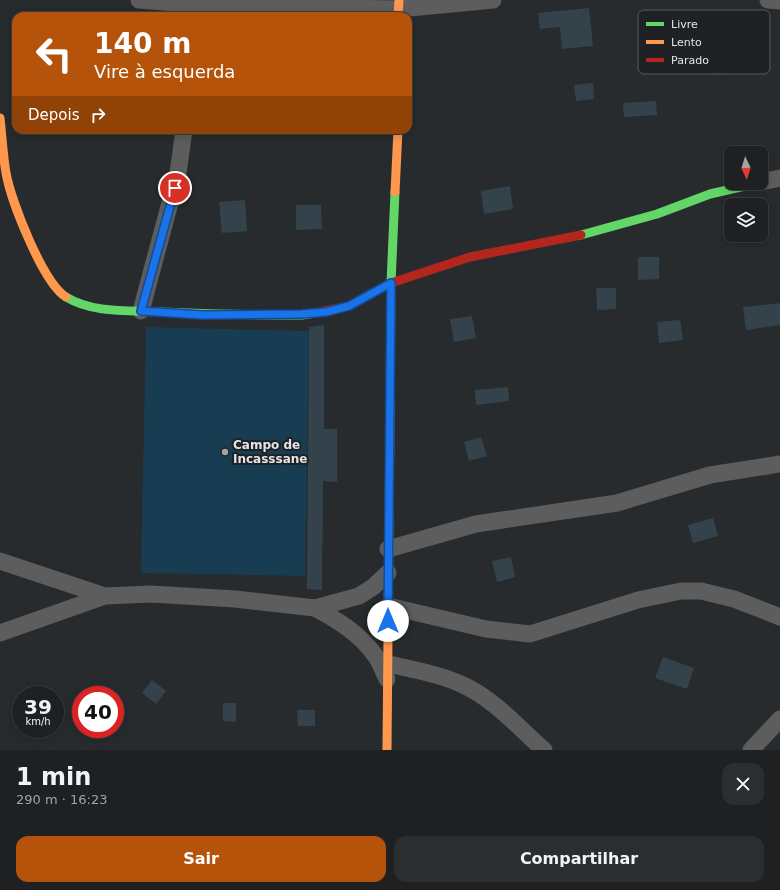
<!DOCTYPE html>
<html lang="pt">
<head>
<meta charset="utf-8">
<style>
	:root { --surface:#1e2022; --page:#2b2d2f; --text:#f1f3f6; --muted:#a1a3a5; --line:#3c3e40; --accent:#b45309 }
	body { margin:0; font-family:"DejaVu Sans",sans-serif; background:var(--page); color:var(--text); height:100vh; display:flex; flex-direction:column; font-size:15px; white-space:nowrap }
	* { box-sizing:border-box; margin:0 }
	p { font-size:13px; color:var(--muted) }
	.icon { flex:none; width:22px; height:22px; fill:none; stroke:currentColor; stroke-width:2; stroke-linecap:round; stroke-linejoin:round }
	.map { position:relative; height:750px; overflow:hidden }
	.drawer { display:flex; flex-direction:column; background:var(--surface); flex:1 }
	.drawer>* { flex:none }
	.banner { position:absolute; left:12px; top:12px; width:400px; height:122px; border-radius:12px; box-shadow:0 2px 10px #0003,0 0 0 1px var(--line); background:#b45309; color:#fff; overflow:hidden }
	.needle { width:26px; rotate:176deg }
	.controls { position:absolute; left:724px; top:146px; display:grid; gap:8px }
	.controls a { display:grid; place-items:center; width:44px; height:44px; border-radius:8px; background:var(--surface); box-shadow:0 2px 10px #0003,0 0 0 1px var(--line); font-size:20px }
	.speed { position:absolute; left:12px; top:686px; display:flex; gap:8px; font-size:20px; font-weight:700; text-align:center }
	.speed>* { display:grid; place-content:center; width:52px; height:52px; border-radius:50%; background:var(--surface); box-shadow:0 2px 10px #0003,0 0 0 1px var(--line); line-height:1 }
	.speed small { font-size:10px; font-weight:400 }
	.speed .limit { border:6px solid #d22; background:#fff; color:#111 }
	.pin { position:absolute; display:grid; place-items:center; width:34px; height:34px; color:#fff; margin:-17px; border:2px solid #fff; border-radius:50%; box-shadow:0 1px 4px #0007 }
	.me { position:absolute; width:44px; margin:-22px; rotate:0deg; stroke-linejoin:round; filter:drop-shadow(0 0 3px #0008) }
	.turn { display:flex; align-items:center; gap:14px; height:84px; padding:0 16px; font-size:18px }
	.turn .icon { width:52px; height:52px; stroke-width:2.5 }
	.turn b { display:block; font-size:28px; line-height:34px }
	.then { display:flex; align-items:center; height:38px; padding:0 16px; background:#0003; gap:8px; font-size:15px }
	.round { display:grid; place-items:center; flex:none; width:42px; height:42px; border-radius:12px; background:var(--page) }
	.summary { display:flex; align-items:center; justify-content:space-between; height:68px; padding:0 16px }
	h1 { font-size:24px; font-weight:800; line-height:30px }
	.cta { display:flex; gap:8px; margin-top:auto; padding:8px 16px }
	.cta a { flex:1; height:46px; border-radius:12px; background:var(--accent); color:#fff; font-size:16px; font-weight:800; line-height:46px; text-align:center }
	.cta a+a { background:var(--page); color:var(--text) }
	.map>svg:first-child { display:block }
	.green { fill:#183c51 }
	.building { fill:#34434b }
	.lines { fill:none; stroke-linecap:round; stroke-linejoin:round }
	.street { stroke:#5d5d5d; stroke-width:17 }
	.fast { stroke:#63d668; stroke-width:9 }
	.slow { stroke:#ff974d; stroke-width:9 }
	.jam { stroke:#b3261e; stroke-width:9 }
	.route-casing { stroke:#114b97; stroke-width:10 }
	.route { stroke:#1a73e8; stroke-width:7 }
	.poi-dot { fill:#a1a4a6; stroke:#1e2225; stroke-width:1.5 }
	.labels { text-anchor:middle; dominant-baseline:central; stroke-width:4; stroke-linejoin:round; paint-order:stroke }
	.poi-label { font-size:12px; font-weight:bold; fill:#e2e5e7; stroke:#1e2225; text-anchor:start }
	.key { fill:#1e2225; stroke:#595c5f; stroke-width:1 }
	.key-label { font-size:11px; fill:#e2e5e7 }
</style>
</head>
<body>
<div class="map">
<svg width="780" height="750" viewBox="0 0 780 750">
	<rect width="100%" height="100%" fill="#282b2d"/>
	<path class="green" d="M146,327l163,4 -4,245 -164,-3z"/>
	<g class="building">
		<path d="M589,8l4,38 -31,3 -2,-22 -20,2 -2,-16z"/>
		<path d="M730,52l2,21 -19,2 -2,-20z"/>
		<path d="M593,83l1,16 -18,2 -2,-16z"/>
		<path d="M656,101l1,14 -33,2 -1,-14z"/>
		<path d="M510,186l3,23 -29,5 -3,-23z"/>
		<path d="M245,200l2,31 -25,2 -3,-31z"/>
		<path d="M296,205h25l1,24 -26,1z"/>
		<path d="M638,257h21v22l-21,1z"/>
		<path d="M596,288h20v21l-19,1z"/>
		<path d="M780,303v22l-34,5 -3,-23z"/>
		<path d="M472,316l4,22 -22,4 -4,-23z"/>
		<path d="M680,320l3,20 -24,3 -2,-21z"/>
		<path d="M324,325v104h13v53l-14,-1 -1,109 -15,-1 2,-262z"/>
		<path d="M508,387l1,14 -33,4 -1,-15z"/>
		<path d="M481,437l6,19 -18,5 -5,-19z"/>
		<path d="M713,518l5,18 -25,7 -5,-18z"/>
		<path d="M511,557l4,20 -18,5 -5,-21z"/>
		<path d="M663,657l31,11 -7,21 -32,-11z"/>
		<path d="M152,680l14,11 -10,13 -14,-11z"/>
		<path d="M223,703h13v19l-13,-1z"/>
		<path d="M297,710h18v16h-17z"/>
	</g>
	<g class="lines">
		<g class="street">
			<path d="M139,0l74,6 186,3 94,-9"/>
			<path d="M768,0l12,1"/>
			<path d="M761,182l19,-4"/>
			<path d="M141,311l37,-138 6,-43"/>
			<path d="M388,549l88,-25 141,-21 93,-28 70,-11"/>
			<path d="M0,561l105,35"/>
			<path d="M388,606l98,23 44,5 108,-34 43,-9h20l33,8 46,18"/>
			<path d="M315,608c22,12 44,25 59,46 6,7 9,17 13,25"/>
			<path d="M0,633l105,-37 46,-2 84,5 80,9 44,-12 14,-9 15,-14"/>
			<path d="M389,664c25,6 51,10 74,21 31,14 56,43 81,65"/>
			<path d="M751,750l29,-31"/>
		</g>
		<g class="fast">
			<path d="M581,235l76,-21 53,-20 48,-11"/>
			<path d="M66,297c28,17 65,13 96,15 47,2 93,3 140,3l13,-2"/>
			<path d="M390,414l1,-131 4,-91"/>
		</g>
		<g class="slow">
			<path d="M398,16l1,-16"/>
			<path d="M0,118c2,18 3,37 6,55 5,28 37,110 60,124"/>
			<path d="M395,192l3,-62"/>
			<path d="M387,750l3,-336"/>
		</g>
		<path class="jam" d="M315,313l34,-7 42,-23 79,-26 111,-22"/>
	</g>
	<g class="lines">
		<g class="route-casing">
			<path id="route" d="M175,188l-34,123 62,4 99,-1 24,-2 23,-6 42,-23 -3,338"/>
		</g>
		<use href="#route" class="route"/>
	</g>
	<circle class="poi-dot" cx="225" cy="452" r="4"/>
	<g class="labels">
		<g class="poi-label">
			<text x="233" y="445">Campo de<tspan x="233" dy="14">Incasssane</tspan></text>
		</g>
	</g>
	<rect x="638" y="10" width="132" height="64" rx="6" class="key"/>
	<rect x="646" y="22" width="18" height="4" fill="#63d668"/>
	<rect x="646" y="40" width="18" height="4" fill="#ff974d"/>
	<rect x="646" y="58" width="18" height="4" fill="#b3261e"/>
	<g class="key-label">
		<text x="671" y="28">Livre</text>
		<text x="671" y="46">Lento</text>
		<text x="671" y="64">Parado</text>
	</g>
</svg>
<div class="controls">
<a><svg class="needle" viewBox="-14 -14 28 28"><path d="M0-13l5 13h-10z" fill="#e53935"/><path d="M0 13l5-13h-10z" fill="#a1a3a5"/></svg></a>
<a><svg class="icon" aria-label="layers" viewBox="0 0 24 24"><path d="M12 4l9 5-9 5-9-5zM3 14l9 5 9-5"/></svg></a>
</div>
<div class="speed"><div>39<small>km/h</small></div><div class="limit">40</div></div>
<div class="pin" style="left:175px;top:188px;background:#d93025"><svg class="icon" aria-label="arrive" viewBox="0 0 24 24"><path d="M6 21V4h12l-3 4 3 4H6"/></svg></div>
<svg class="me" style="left:388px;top:621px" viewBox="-20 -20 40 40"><circle r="19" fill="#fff"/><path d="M0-13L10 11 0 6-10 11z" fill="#1a73e8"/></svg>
<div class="banner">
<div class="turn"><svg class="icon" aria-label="left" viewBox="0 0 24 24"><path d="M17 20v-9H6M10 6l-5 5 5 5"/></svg><div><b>140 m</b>Vire à esquerda</div></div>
<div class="then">Depois<svg class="icon" aria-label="right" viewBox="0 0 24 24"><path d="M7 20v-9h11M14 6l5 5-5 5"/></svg></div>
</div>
</div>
<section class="drawer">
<div class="summary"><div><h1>1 min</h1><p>290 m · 16:23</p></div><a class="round"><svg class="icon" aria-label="close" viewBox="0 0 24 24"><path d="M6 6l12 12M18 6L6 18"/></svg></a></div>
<div class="cta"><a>Sair</a><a>Compartilhar</a></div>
</section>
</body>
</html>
